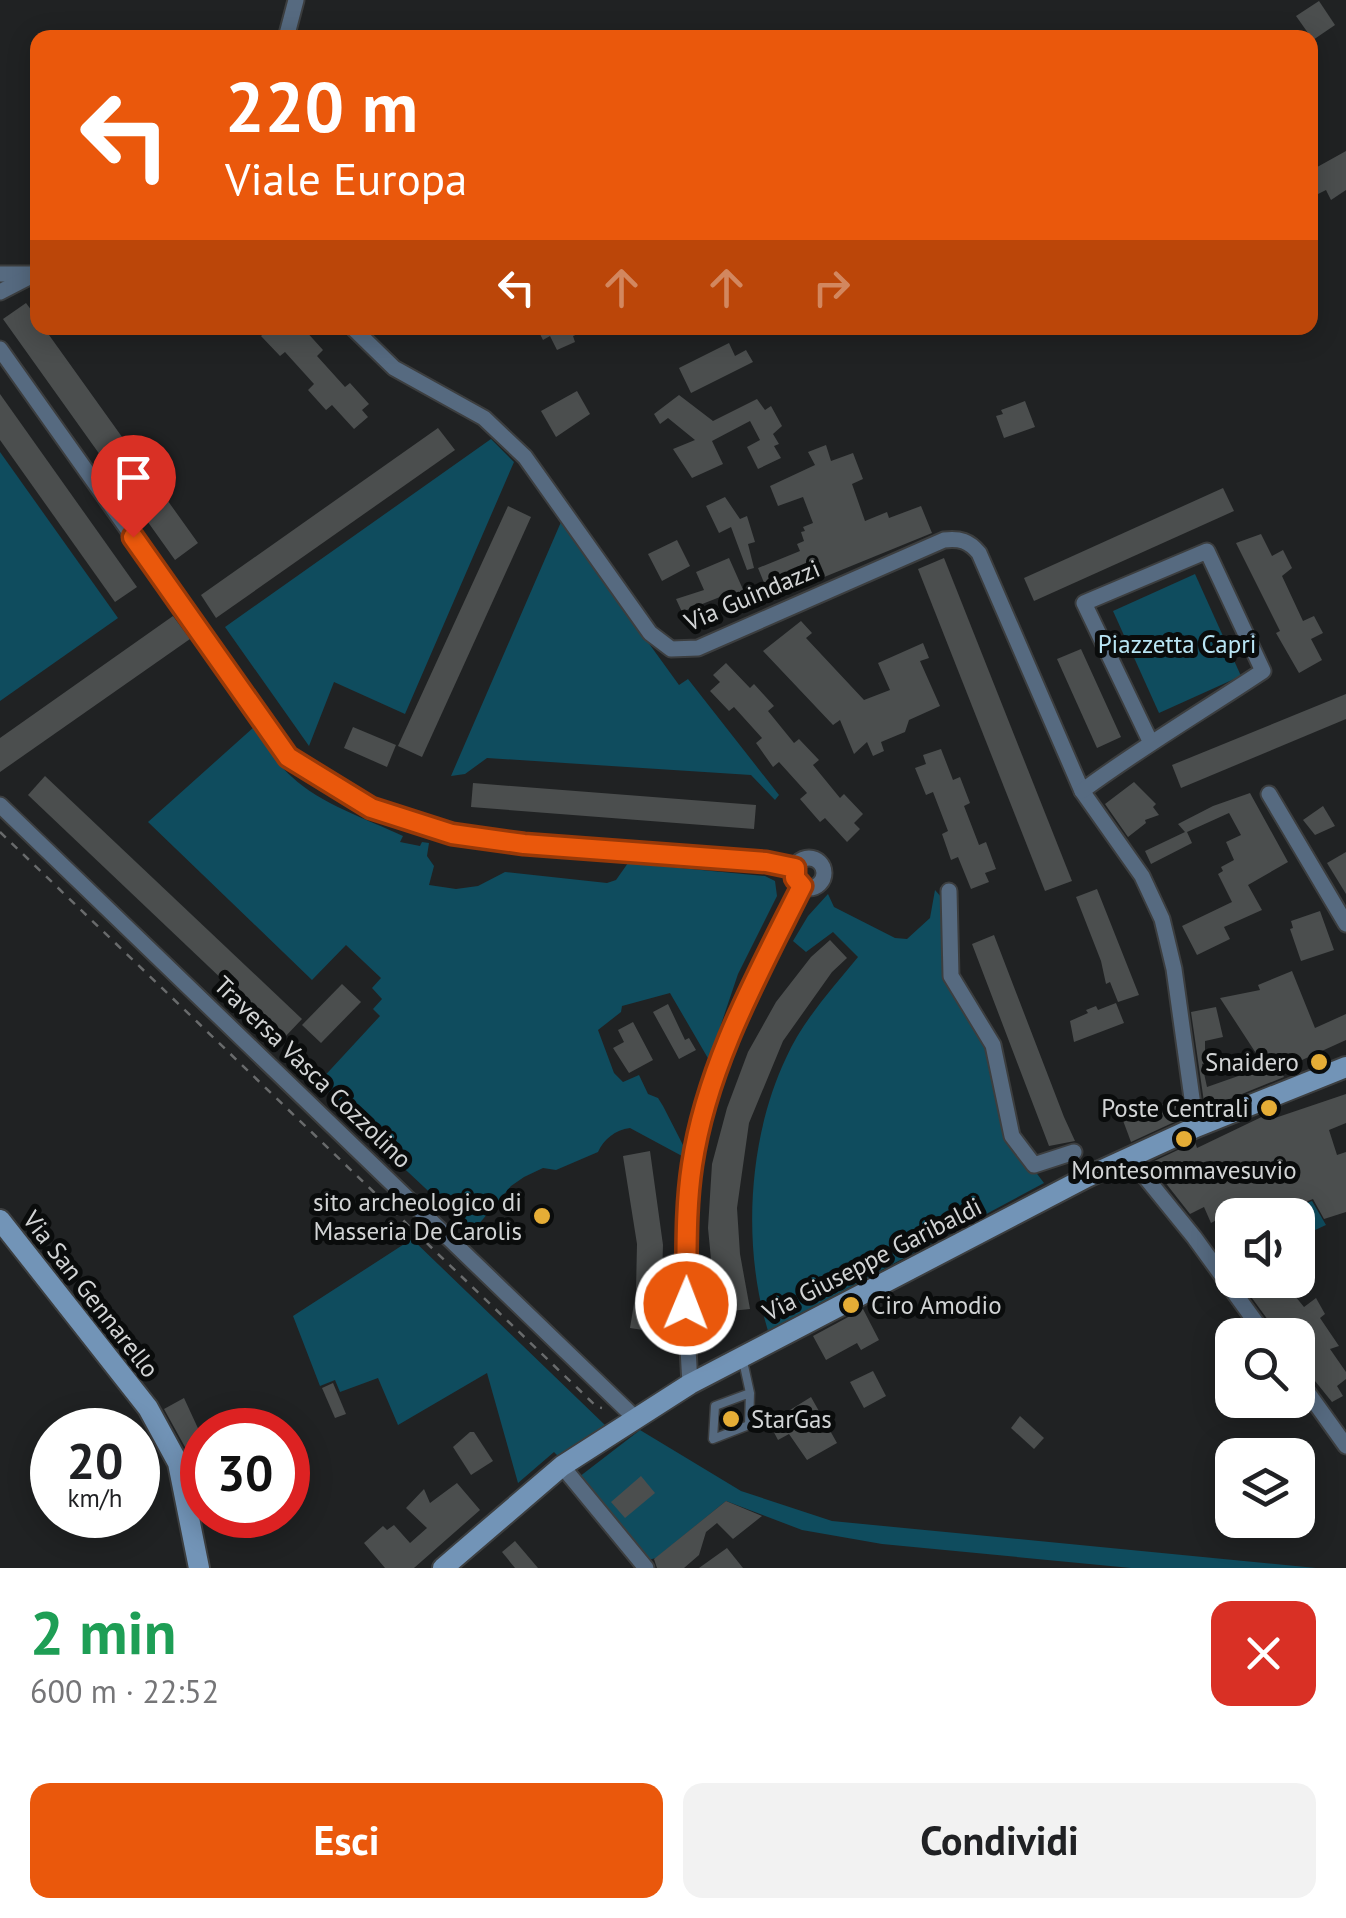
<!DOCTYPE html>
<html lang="it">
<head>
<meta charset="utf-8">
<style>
	:root { --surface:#fff; --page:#f2f2f2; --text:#202124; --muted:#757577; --accent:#ea580c }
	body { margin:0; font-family:"PT Sans",sans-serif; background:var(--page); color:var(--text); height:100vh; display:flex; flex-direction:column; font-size:38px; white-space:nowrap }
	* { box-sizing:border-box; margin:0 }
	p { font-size:32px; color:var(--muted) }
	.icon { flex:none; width:55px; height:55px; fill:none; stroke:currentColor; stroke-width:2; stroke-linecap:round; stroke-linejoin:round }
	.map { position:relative; height:1568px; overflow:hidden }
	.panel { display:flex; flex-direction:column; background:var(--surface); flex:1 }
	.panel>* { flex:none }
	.banner { position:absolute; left:30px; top:30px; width:1288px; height:305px; border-radius:20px; box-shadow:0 5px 25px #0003; background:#ea580c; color:#fff; overflow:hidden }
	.tools { position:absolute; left:1215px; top:1198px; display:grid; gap:20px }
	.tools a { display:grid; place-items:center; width:100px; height:100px; border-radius:20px; background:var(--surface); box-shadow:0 5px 25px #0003; font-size:50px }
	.speed { position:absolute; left:30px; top:1408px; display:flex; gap:20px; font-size:50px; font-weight:700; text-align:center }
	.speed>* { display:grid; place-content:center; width:130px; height:130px; border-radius:50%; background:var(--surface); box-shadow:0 5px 25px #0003; line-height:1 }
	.speed small { font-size:25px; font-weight:400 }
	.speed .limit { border:15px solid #d22; background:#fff; color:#111 }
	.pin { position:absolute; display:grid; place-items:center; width:85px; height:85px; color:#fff; margin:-102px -42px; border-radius:50% 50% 50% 0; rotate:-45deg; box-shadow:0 0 10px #0007 }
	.pin .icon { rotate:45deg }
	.me { position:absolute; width:110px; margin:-55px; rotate:1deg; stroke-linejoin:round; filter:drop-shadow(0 0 8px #0008) }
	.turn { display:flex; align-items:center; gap:35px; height:210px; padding:0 30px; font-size:45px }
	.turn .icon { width:130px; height:130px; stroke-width:2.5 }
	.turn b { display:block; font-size:70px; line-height:85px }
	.lanes { display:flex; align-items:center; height:95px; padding:0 30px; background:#0003; justify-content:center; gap:50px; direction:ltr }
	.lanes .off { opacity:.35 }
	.round { display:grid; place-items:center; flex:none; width:105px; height:105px; border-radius:20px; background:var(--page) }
	.headline { display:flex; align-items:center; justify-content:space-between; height:170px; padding:0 30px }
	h1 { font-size:60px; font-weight:700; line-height:75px; color:#1e9e55 }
	.primary-button { display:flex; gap:20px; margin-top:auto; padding:20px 30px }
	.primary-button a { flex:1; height:115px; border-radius:20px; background:var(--accent); color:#fff; font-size:40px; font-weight:700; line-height:115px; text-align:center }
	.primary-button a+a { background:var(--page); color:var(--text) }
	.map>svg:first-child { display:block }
	.green { fill:#0f4c5e }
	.building { fill:#4b4e4e }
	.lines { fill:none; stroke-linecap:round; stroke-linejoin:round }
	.lane-casing { stroke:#3c3e3f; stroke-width:11 }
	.street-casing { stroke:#3c3e3f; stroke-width:19 }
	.secondary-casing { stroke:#3c3e3f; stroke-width:24 }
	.path { stroke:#696b6c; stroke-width:2.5; stroke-dasharray:8 8; stroke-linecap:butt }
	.lane { stroke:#566a80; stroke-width:8 }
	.street { stroke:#566a80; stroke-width:15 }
	.secondary { stroke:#7294b7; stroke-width:20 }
	.route-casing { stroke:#983908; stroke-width:25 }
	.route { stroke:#ea580c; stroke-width:18 }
	.poi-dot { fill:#e5ad36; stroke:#0a0c0c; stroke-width:4 }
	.labels { text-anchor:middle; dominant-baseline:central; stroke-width:10; stroke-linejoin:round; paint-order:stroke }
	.street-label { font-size:25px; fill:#d2d4d5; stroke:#0a0c0c }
	.park-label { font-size:25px; fill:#b9e5f4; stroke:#0a0c0c }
	.poi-label { font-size:25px; fill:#d2d4d5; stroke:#0a0c0c; text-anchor:end }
</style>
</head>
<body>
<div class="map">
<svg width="1346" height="1568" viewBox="0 0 1346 1568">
	<rect width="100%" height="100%" fill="#202223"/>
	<g class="green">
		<path d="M491,439l23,23 -109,252 -71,-32 -25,64 -84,-119z"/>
		<path d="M0,452l118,166 -118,83z"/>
		<path d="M561,522l118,163 9,-6 91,116 -4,5 -24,-25 -264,-17 -22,16 -14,2z"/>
		<path d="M1195,574l46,102 -82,37 -46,-102z"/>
		<path d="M254,727c12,18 22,36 38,50 27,26 77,43 111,59l-3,6 20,4 2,-4 7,1 -2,13 7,10 -5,19 27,4 22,-3 27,-14 102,11 9,-3 12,-17 137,13 10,5 2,15 -39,78 -29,86 -39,-67 -48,13 -1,6 -23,18 16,43 9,9 16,-7 9,19 10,4 5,8 21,41 -2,9 -52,-28c-15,2 -26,11 -32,24l-42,18 -13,-2 -19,9 -13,9 -39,46 -128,-120 -5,-11 -20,-19 61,-66 -7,-7 9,-10 -10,-11 9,-10 -35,-33 -34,35 -164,-158z"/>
		<path d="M935,890l7,8 3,73 47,83 15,80 37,49 -276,148c-26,-85 -20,-193 18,-273 17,-38 46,-69 72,-101l-25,-25 -27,20 -13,-11 15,-25 20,-22 6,13 61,31 12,1 23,-21z"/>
		<path d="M1312,1201l14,24 -26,12 -2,-22h-6l-2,-6z"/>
		<path d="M412,1239l194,187 -47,31 -5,-5 -36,31 -31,-110 -89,52 -20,-47 -38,14 -5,-12 -15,6 -27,-70z"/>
		<path d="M640,1430l101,61 91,30 484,47h-185l-249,-24 -80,-14 -76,-29 -70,57 -8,2 -69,-83z"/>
	</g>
	<g class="building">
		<path d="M1319,1l16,24 -22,15 -17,-24z"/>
		<path d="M1346,151v39l-15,10 -5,-10 -16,8v-27z"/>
		<path d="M26,303l12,16v9h6l154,215 -23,17 -172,-241z"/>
		<path d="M270,328h23l6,6 5,-5 19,21 -6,6 28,31 5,-4 19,21 -7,6 6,7 -14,12 -22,-24 -6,5 -18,-20 6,-6 -29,-32 -5,4 -19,-20z"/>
		<path d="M537,328h56l-20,8 2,6 -18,8 -7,-14 -7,4z"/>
		<path d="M729,343l6,13 11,-6 7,12 -62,31 -12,-25z"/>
		<path d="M577,391l13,23 -34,23 -15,-26z"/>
		<path d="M0,394l137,193 -22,15 -115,-162z"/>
		<path d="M679,395l34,26 44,-22 8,11 6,-4 11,20 -9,8 6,10 -5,2 7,12 -23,11 -11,-22 13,-7 -10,-19 -38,20 11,23 -31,14 -19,-29 22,-9 -27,-22 -8,6 -6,-10z"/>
		<path d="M1025,401l10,26 -31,11 -8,-22 7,-2 -2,-4z"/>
		<path d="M438,428l17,22 -239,168 -15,-23z"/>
		<path d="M826,445l5,16 22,-8 10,26 -11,5 13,37 22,-9 2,6 32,-12 11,27 -120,49 -3,-8 -31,13 2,4 -11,4 -11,-27 42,-17 -3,-7 7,-3 -3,-9 4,-1 -2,-4 10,-4 -10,-26 -25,9 -8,-20 45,-21 -7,-13z"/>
		<path d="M1223,488l11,23 -200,90 -10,-23z"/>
		<path d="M725,497l15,22 7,-3 8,26 -7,2 6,24 -7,2 -16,-43 -12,6 -13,-27z"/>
		<path d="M508,506l23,11 -109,240 -24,-11z"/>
		<path d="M1261,534l11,22 11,-6 9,18 -10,8 21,45 11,-5 9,17 -12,6 11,21 -23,13 -23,-40 4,-2 -44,-88z"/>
		<path d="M677,540l13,26 -28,15 -14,-27z"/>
		<path d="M729,558l16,36 -21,10 -4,-7 -38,15 -6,-13 28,-9 -8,-18z"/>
		<path d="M944,558l128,323 -27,10 -127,-322z"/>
		<path d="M173,616l17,23 -190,133v-34z"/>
		<path d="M801,621l11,12 -6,5 58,62 26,-10 -12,-27 45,-20 6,15 -9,3 20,45 -31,14 -4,12 -24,10 3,9 -11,5 -6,-14 -13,12 -14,-34 -7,5 -70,-74z"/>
		<path d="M1081,649l40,88 -24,11 -40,-89z"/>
		<path d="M726,663l24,25 4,-4 20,22 -6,5 26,32 5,-4 20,21 -6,5 27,33 4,-4 19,20 -9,9 6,6 -13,13 -22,-24 -5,4 -20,-23 7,-6 -28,-31 -6,5 -17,-24 6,-5 -28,-31 -5,4 -19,-20 10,-9 -7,-7z"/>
		<path d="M1346,694v25l-165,69 -9,-23z"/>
		<path d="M353,727l43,18 -9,22 -43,-19z"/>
		<path d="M941,749l12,31 7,-3 10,26 -6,3 15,39 7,-3 10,27 -11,4 4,9 -18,7 -13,-32 -7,3 -9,-26 6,-3 -15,-39 -7,3 -11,-27 11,-4 -3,-9z"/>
		<path d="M45,776l257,243 -18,19 -256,-243z"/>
		<path d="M1134,782l22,22 -3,3 6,8 -14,5 1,3 -18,14 -23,-33z"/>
		<path d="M473,783l283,22 -2,24 -283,-22z"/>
		<path d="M1250,793l38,69 -40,23 14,25 -38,17 6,12 -33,16 -15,-29 50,-24 -14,-28 5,-3 -2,-4 13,-7 -8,-18 15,-7 -12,-22 -42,19 5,11 -41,21 -6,-13 40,-19 -7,-8 35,-18z"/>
		<path d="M1323,806l12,20 -20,9 -12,-15z"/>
		<path d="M1346,852v42l-19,-31z"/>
		<path d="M1097,889l42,106 -21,7 -8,-20 -4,2 -5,-23 -25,-64z"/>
		<path d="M1320,911l14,39 -33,11 -11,-32 3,-1 -2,-7z"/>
		<path d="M994,935l70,182 11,24 -26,5 -77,-202z"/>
		<path d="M830,940l17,18 -15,14 -49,69 -34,82 -12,85 3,46 10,55 -29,3 -8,-32 -5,-52 4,-64 15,-56 21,-56 28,-50 35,-45z"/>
		<path d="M1292,971l23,57 31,-14v26l-66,30 4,7 -79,32 -14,-97 25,-5 7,30 -18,4v22l-3,1 5,23 37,-13 19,-10 -43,-66 40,-8 -2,-5z"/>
		<path d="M342,984l19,18 -40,41 -19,-18z"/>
		<path d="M1116,1003l8,20 -50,19 -4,-21 18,-8 -2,-3 10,-4 2,4z"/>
		<path d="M668,1004l17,36 4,-2 7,12 -17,9 -26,-47z"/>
		<path d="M633,1022l20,38 -24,13 -16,-25 11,-6 -6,-12z"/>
		<path d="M1346,1094v29l-17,7 8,25 9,-3v60l-22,7 -11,-20 -40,16h-47l-15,8 -7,-16 -14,7 -40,-51 45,-21 2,6 75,-36 3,6z"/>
		<path d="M1181,1099l2,19 -52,24 -10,-27z"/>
		<path d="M650,1151l13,94 -2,61 -5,26 -26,-4 6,-37 1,-47 -14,-88z"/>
		<path d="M1256,1280h26l22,27 12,-9 9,16 -5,4 19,28 -9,3 16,23v7l-9,7 6,10 -11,6 -34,-42v-25h-19l-30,-41 11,-7z"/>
		<path d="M863,1309l16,31 -18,10 -4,-7 -31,17 -13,-24z"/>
		<path d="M873,1371l13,25 -22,12 -14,-26z"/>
		<path d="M333,1383l13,31 -11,4 -13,-30z"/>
		<path d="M811,1397l26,46 -30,17 -18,-26 -11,6 -9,-17z"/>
		<path d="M184,1398l18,39v27l-9,5 -3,-13 -26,-47z"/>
		<path d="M1020,1416l24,22 -10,11 -23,-21z"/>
		<path d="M470,1432h4l19,29 -22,14 -18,-28z"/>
		<path d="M641,1476l14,17 -30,25 -14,-16z"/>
		<path d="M457,1483l23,27 -66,58h-29l-21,-25 19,-17 4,4 7,-5 16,18 17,-15 -21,-20 18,-19 6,14z"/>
		<path d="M726,1501l36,15 -29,23 -16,-16 -11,9 -7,23 -15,13h-27l-3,-9z"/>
		<path d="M515,1541l23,27h-23l-13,-16z"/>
		<path d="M727,1548l16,20h-44z"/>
	</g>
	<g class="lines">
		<g class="lane-casing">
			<path id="lane" d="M743,1361l7,32 -1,32 -36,14 2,-33 35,-13"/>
		</g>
		<g class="street-casing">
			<g id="street">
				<path d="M286,38l10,-38"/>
				<path d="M0,274h38"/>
				<path d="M0,292l29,-15"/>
				<path d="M353,328l41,40 90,50 41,39 125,176 21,16 27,-1 246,-108c16,-2 25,1 35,13l103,238 60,85 20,43 12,50 22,158"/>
				<path d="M0,349l289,408 82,50 80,27 73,10 242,18 29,6"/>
				<path d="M1082,791c58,-43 121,-80 181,-120l-56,-120 -123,52 67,140"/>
				<path d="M1269,794l77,130"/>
				<path d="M0,805l634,612"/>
				<circle cx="809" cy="873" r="15"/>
				<path d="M949,891l2,85 42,69 19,91 22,29 40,-13"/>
				<path d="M1129,1157l65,80 71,98"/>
				<path d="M1298,1379l48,67"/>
				<path d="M690,1384c-4,-73 -10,-150 2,-222 17,-99 65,-187 110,-276"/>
				<path d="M562,1466l84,102"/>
			</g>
		</g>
		<g class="secondary-casing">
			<g id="secondary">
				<path d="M0,1220l148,188 30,55 21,105"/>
				<path d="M443,1568l119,-102 128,-82 397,-207 109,-50 150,-60"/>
			</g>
		</g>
		<path class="path" d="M0,832l597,575 5,1"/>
		<use href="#lane" class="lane"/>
		<use href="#street" class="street"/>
		<use href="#secondary" class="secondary"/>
	</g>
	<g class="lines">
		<g class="route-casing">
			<path id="route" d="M133,537l155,220 83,51 81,26 72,10 242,18 29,6v10l7,8c-45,90 -95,179 -110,279 -7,46 -5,93 -6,139"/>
		</g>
		<use href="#route" class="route"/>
	</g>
	<g class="poi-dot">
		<circle cx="1319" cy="1062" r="10"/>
		<circle cx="1269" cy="1108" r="10"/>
		<circle cx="1184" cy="1139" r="10"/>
		<circle cx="542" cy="1216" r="10"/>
		<circle cx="851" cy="1305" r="10"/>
		<circle cx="731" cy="1419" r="10"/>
	</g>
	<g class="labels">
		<g class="street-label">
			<text transform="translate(752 595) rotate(-23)">Via Guindazzi</text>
			<text transform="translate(313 1072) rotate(44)">Traversa Vasca Cozzolino</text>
			<text transform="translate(872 1259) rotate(-27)">Via Giuseppe Garibaldi</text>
			<text transform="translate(91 1294) rotate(52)">Via San Gennarello</text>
		</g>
		<g class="park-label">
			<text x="1177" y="644">Piazzetta Capri</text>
		</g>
		<g class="poi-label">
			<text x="1299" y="1062">Snaidero</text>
			<text x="1249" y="1108">Poste Centrali</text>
			<text x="1184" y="1170" text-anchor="middle">Montesommavesuvio</text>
			<text x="522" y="1202">sito archeologico di<tspan x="522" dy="29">Masseria De Carolis</tspan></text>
			<text x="871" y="1305" text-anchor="start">Ciro Amodio</text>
			<text x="751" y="1419" text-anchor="start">StarGas</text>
		</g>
	</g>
</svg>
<div class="tools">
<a><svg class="icon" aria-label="sound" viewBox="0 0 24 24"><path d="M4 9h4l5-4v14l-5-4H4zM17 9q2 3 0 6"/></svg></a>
<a><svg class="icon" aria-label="search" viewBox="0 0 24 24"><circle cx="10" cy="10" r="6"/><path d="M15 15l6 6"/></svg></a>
<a><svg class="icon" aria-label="layers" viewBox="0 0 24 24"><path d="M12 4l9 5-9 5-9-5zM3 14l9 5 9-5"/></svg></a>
</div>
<div class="speed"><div>20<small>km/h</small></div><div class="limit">30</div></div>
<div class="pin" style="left:133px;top:537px;background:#d93025"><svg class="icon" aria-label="arrive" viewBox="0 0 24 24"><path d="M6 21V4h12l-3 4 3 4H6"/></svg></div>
<svg class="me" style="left:686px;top:1304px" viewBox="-20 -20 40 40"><circle r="17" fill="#ea580c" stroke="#fff" stroke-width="3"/><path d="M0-11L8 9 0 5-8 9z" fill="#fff"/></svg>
<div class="banner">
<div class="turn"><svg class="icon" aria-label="left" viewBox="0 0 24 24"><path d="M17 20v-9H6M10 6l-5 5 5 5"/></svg><div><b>220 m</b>Viale Europa</div></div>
<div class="lanes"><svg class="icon" aria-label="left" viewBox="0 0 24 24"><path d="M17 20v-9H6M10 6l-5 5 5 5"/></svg><svg class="icon off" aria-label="ahead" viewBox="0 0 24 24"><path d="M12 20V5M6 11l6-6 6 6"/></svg><svg class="icon off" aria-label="ahead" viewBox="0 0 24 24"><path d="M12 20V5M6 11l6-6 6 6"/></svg><svg class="icon off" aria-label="right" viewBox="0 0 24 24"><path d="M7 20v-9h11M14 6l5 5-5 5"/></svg></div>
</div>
</div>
<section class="panel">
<div class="headline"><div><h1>2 min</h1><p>600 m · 22:52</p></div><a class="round" style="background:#d93025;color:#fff"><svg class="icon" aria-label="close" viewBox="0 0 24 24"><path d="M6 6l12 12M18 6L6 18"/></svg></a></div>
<div class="primary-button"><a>Esci</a><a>Condividi</a></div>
</section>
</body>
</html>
